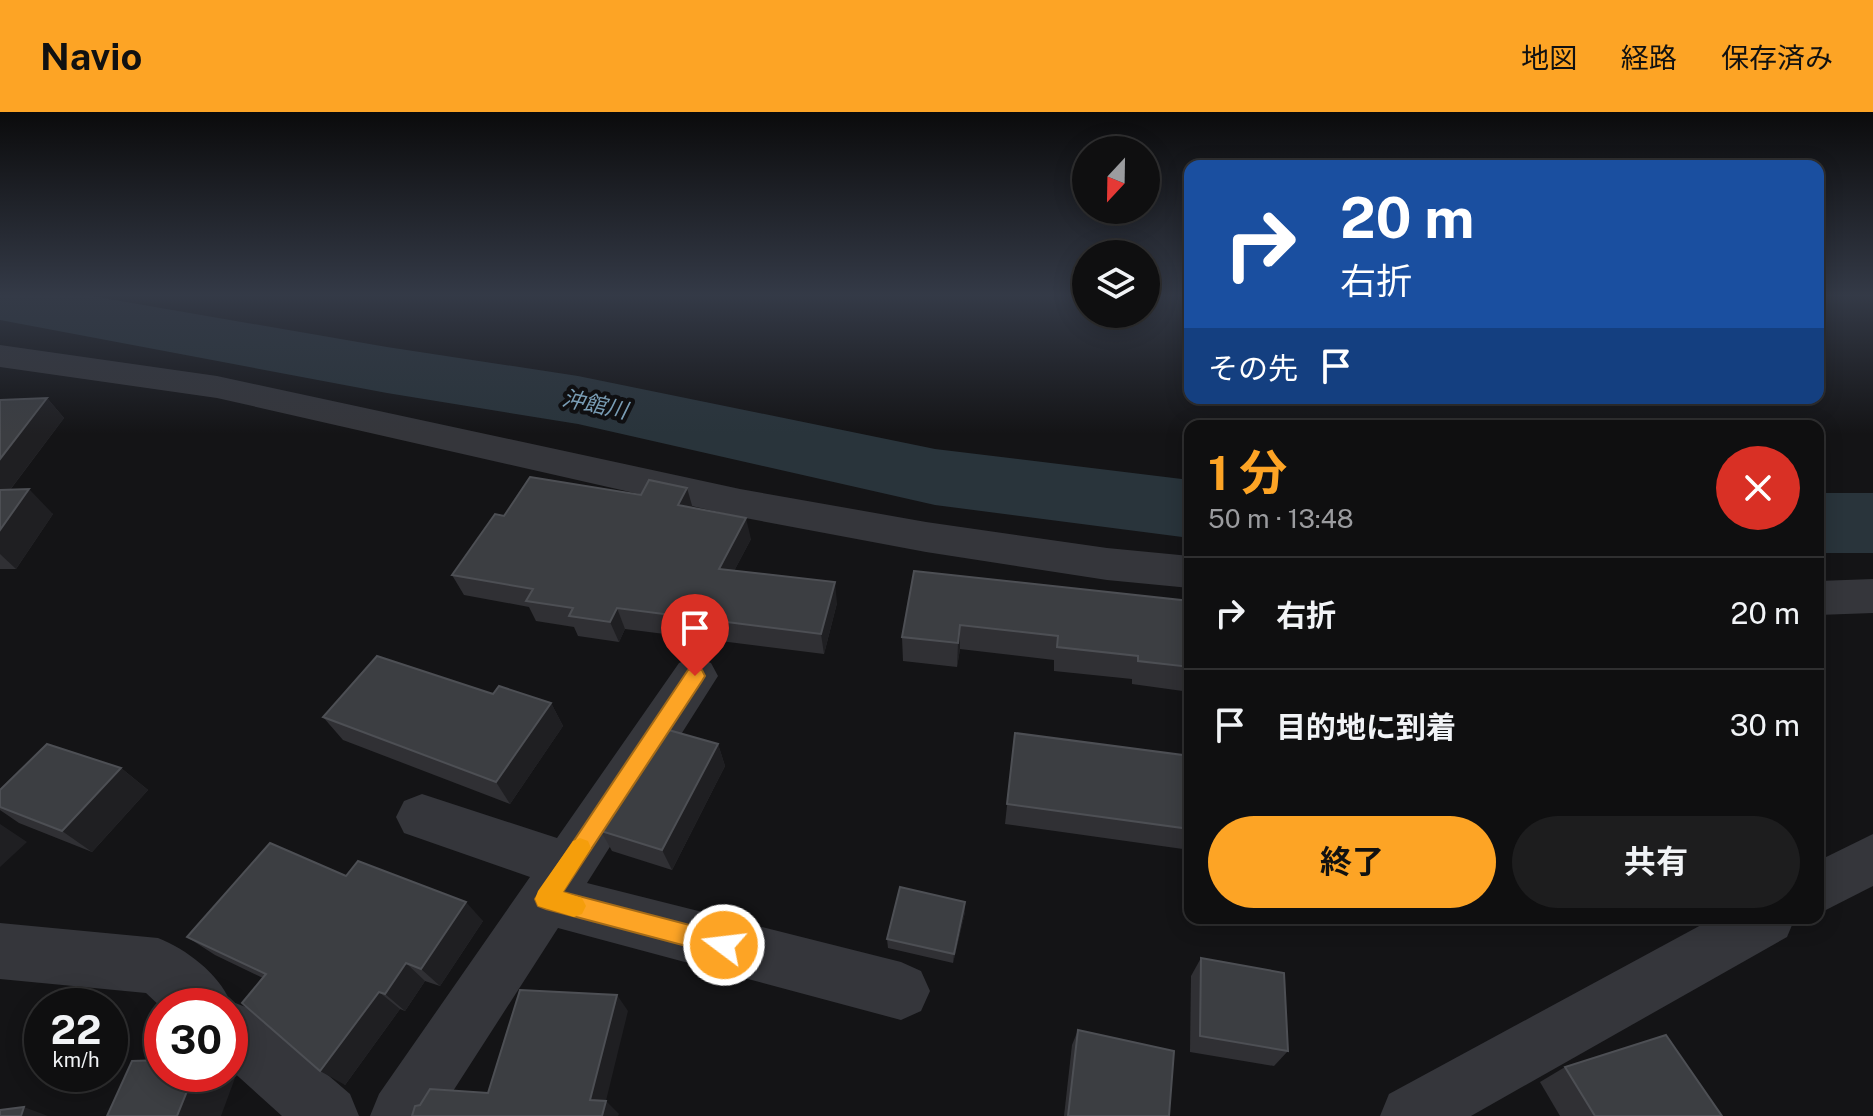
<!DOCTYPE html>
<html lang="ja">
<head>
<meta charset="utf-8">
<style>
	:root { --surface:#0f0f10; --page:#1d1d1e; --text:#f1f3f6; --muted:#9b9c9f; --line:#2f2f30; --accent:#fda425 }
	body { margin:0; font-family:"Public Sans","Noto Sans JP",sans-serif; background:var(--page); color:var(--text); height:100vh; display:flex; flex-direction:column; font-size:30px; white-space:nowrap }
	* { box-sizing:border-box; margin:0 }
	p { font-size:26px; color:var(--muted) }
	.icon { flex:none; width:44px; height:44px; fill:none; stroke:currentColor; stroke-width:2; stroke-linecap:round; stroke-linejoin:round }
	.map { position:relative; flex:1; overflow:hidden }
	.panel { position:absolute; left:1184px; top:308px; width:640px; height:504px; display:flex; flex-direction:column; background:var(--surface); border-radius:16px; box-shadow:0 4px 20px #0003,0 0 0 2px var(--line) }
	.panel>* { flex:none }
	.banner { position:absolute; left:1184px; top:48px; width:640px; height:244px; border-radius:16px; box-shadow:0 4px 20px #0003,0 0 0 2px var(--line); background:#1a4fa0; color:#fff; overflow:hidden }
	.needle { width:52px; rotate:202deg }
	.fabs { position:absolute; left:1072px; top:24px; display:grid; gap:16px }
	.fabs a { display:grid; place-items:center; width:88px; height:88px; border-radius:50%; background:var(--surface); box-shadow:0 4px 20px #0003,0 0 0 2px var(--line); font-size:40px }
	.speed { position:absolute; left:24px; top:876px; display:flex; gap:16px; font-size:40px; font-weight:700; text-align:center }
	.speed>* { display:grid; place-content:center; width:104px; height:104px; border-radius:50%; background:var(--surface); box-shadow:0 4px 20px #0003,0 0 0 2px var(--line); line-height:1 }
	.speed small { font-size:20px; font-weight:400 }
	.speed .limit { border:12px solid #d22; background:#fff; color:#111 }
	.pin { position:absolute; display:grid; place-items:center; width:68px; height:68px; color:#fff; margin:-82px -34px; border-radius:50% 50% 50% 0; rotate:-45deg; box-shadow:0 0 8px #0007 }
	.pin .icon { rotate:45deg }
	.me { position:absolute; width:88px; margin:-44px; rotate:285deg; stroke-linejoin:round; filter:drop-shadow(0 0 6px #0008) }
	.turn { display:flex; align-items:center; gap:28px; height:168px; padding:0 24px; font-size:36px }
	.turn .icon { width:104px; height:104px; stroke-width:2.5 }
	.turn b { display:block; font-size:56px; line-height:68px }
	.then { display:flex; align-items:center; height:76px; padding:0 24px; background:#0003; gap:16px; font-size:30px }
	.round { display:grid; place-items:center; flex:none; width:84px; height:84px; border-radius:42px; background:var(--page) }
	.overview { display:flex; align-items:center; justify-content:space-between; height:136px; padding:0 24px }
	h1 { font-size:48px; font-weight:700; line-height:60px; color:var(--accent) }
	.button { display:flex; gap:16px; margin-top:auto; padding:16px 24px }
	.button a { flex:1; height:92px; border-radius:48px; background:var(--accent); color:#111; font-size:32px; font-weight:700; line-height:92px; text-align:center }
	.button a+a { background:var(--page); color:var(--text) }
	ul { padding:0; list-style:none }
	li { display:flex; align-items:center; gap:24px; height:112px; padding:0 24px; border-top:2px solid var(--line) }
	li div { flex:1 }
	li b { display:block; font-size:30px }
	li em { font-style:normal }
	header { display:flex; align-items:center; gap:48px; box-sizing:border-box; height:112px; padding:0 40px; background:var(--accent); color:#111 }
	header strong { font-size:38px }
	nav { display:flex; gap:44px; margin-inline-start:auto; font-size:28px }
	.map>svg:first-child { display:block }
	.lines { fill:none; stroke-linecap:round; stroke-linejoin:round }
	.river { fill:#29343b; fill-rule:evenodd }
	.minor { fill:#35363b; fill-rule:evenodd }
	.wall { fill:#303034 }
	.shaded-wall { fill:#1f1f22 }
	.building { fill:#3c3e42; stroke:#4d4f54; stroke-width:2 }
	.route { fill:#fda425; stroke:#a46b18; stroke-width:2 }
	.slow { fill:#f59e0b }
	.labels { text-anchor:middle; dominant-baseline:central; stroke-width:8; stroke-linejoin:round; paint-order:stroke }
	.water-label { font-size:22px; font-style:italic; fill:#799db5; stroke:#0f0f11 }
</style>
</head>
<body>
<header>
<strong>Navio</strong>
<nav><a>地図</a><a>経路</a><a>保存済み</a></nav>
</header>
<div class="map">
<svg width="1873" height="1004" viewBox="0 0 1873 1004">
	<rect width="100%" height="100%" fill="#141416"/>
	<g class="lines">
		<g class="river">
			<path d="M0,182h80l307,53 191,29 357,73 255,31v58l-255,-33 -357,-81 -191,-31 -387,-73z"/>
			<rect x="1818" y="381" width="55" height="60"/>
		</g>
		<g class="minor">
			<path d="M0,233l217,31 523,113 186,33 181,26 83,8v32l-83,-8 -181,-28 -186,-35 -523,-119 -217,-31z"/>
			<path d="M1873,467v34l-55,2v-34z"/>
			<path d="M695,545l16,6 7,13 -131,207 314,79 20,9 9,20 -9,20 -20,9 -343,-92 -121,188h-67l9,-22 151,-217 -126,-44 -8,-16 8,-16 18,-7 135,44 122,-175z"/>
			<path d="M1873,722v52l-55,28v-53z"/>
			<path d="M1714,806h81l-8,19 -316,179h-91l9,-22z"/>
			<path d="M0,811l158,15c28,11 60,35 72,63l21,8 99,85 9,22h-77l-52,-47v-63l-68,2 -16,-15 -146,-14z"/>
		</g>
	</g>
	<g class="wall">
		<path d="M47,286l17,20 -54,72 43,24 -37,55h-16v-169z"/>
		<path d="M687,376l5,20 59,31 -17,32 103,32 -13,51 -199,-25 -6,13 -41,-6 -4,-9 -38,-6 -7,-14 -65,-12 -12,-20 52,-59z"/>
		<path d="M914,459l276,30v91l-58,-8v-5l-78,-8v-11l-94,-11 -3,18 -54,-6 -1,-24z"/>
		<path d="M493,582l58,9 12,23 -53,78 -167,-64 -20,-23z"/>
		<path d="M1015,621l175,23v94l-185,-26z"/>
		<path d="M718,632l7,22 -53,104 -60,-19 -11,-20z"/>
		<path d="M121,656l27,22 -56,62 -73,-29 -19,-13v-20z"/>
		<path d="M346,764l137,45 -43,65 -15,-5 -20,30 -5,-2 -55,76 -82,-107 -48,-23 -28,-18z"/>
		<path d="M965,790v10l-12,51 -65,-15 -1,-9z"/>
		<path d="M1201,846l87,93 -14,15 -84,-14 1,-76z"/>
		<path d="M1078,918l91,86h-105l8,-71z"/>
		<path d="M1565,955l157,49h-162l-20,-34z"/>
	</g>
	<g class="shaded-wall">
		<path d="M47,286l17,20 -55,73 -9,2v-34z"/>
		<path d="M687,376l6,21 -15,-4z"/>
		<path d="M29,377l24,25 -37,55 -16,-15v-24z"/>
		<path d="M746,406l5,21 -27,51 -5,-21z"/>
		<path d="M835,470l2,21 -13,51 -3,-20z"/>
		<path d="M617,496l8,21 -6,13 -9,-20z"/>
		<path d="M960,513v24l-3,18 1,-24z"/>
		<path d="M551,591l12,23 -53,78 -14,-22z"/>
		<path d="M718,632l7,22 -53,104 -10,-20z"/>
		<path d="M121,656l27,22 -56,62 -30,-21z"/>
		<path d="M0,712l27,18 -27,25z"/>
		<path d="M466,790l17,19 -43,65 -19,-17z"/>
		<path d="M965,790v10l-12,51 1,-9z"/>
		<path d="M406,851l19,18 -20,30 -20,-17z"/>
		<path d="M379,880l21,17 -55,76 -25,-14z"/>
		<path d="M617,883l11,16 -25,102 -13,-13z"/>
		<path d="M194,962h34l7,4 -14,38h-44z"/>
		<path d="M606,989l13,13 -1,2h-16z"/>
		<path d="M24,995l24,9h-27z"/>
	</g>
	<g class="building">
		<path d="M47,286l-47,61v-59z"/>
		<path d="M530,365l111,18 8,-15 38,8 -9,17 68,13 -27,51 116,13 -14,52 -204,-26 -7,14 -41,-6 4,-8 -47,-7 7,-12 -81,-14 43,-61 9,2z"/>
		<path d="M29,377l-29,41v-40z"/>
		<path d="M914,459l276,30v66l-52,-6v-5l-81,-9 1,-11 -98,-11 -2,18 -56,-6z"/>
		<path d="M377,544l116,38 6,-8 52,17 -55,79 -173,-65z"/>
		<path d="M665,617l53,15 -56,106 -61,-19z"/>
		<path d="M1015,621l175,23v73l-183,-25z"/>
		<path d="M47,632l74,24 -59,63 -62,-24v-17z"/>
		<path d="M270,731l76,33 12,-15 108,41 -45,67 -15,-6 -21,31 -6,-2 -59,79 -78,-68 24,-29 -79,-37z"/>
		<path d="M900,775l65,15 -11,52 -67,-15z"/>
		<path d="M1201,846l83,15 4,78 -88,-15z"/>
		<path d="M520,878l97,5 -27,105 16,1 -4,15h-190l3,-10 5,-1 10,-16 58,4z"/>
		<path d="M1078,918l96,21 -5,65h-101z"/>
		<path d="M1666,923l56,81h-127l-30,-49z"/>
		<path d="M162,948v14h32l-17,42h-70l25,-55z"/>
		<path d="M24,995l-3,9h-21v-6z"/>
	</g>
	<linearGradient id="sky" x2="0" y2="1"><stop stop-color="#0b0b0c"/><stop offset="0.57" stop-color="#343a47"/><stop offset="1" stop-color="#343a47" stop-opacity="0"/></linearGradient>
	<rect width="1873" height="322" fill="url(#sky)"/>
	<path class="route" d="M695,556l7,2 3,6 -3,5 -139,211 161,42 8,3 3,8 -3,8 -8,3 -178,-47 -8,-3 -3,-7 153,-229z"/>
	<path class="slow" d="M580,726l8,3 3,7 -28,44 19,6 4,8 -4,8 -8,3 -36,-11 -3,-7 3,-8 35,-50z"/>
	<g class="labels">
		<g class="water-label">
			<text transform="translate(595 292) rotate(12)">沖館川</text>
		</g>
	</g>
</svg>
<div class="fabs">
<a><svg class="needle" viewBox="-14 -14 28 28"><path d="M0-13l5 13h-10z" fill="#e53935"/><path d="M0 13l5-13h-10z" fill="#9b9c9f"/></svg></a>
<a><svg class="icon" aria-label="layers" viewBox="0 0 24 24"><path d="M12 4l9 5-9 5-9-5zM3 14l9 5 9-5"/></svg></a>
</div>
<div class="speed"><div>22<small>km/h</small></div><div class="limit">30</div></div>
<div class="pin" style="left:695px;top:564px;background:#d93025"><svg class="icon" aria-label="arrive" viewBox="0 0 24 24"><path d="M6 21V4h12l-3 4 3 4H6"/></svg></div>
<svg class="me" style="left:724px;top:833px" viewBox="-20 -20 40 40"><circle r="17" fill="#fda425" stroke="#fff" stroke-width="3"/><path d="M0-11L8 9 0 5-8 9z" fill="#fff"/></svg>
<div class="banner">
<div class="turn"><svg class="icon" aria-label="right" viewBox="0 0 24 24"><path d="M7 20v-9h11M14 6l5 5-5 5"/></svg><div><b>20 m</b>右折</div></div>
<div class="then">その先<svg class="icon" aria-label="arrive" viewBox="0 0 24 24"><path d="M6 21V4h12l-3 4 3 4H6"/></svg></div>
</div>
<section class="panel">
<div class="overview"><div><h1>1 分</h1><p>50 m · 13:48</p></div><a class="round" style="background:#d93025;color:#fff"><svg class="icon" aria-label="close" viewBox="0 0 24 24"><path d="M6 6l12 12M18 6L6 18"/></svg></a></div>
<ul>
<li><svg class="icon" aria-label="right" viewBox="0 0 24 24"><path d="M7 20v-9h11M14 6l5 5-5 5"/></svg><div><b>右折</b></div><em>20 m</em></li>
<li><svg class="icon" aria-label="arrive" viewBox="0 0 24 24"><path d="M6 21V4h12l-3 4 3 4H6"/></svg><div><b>目的地に到着</b></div><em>30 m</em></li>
</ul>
<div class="button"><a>終了</a><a>共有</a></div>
</section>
</div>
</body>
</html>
